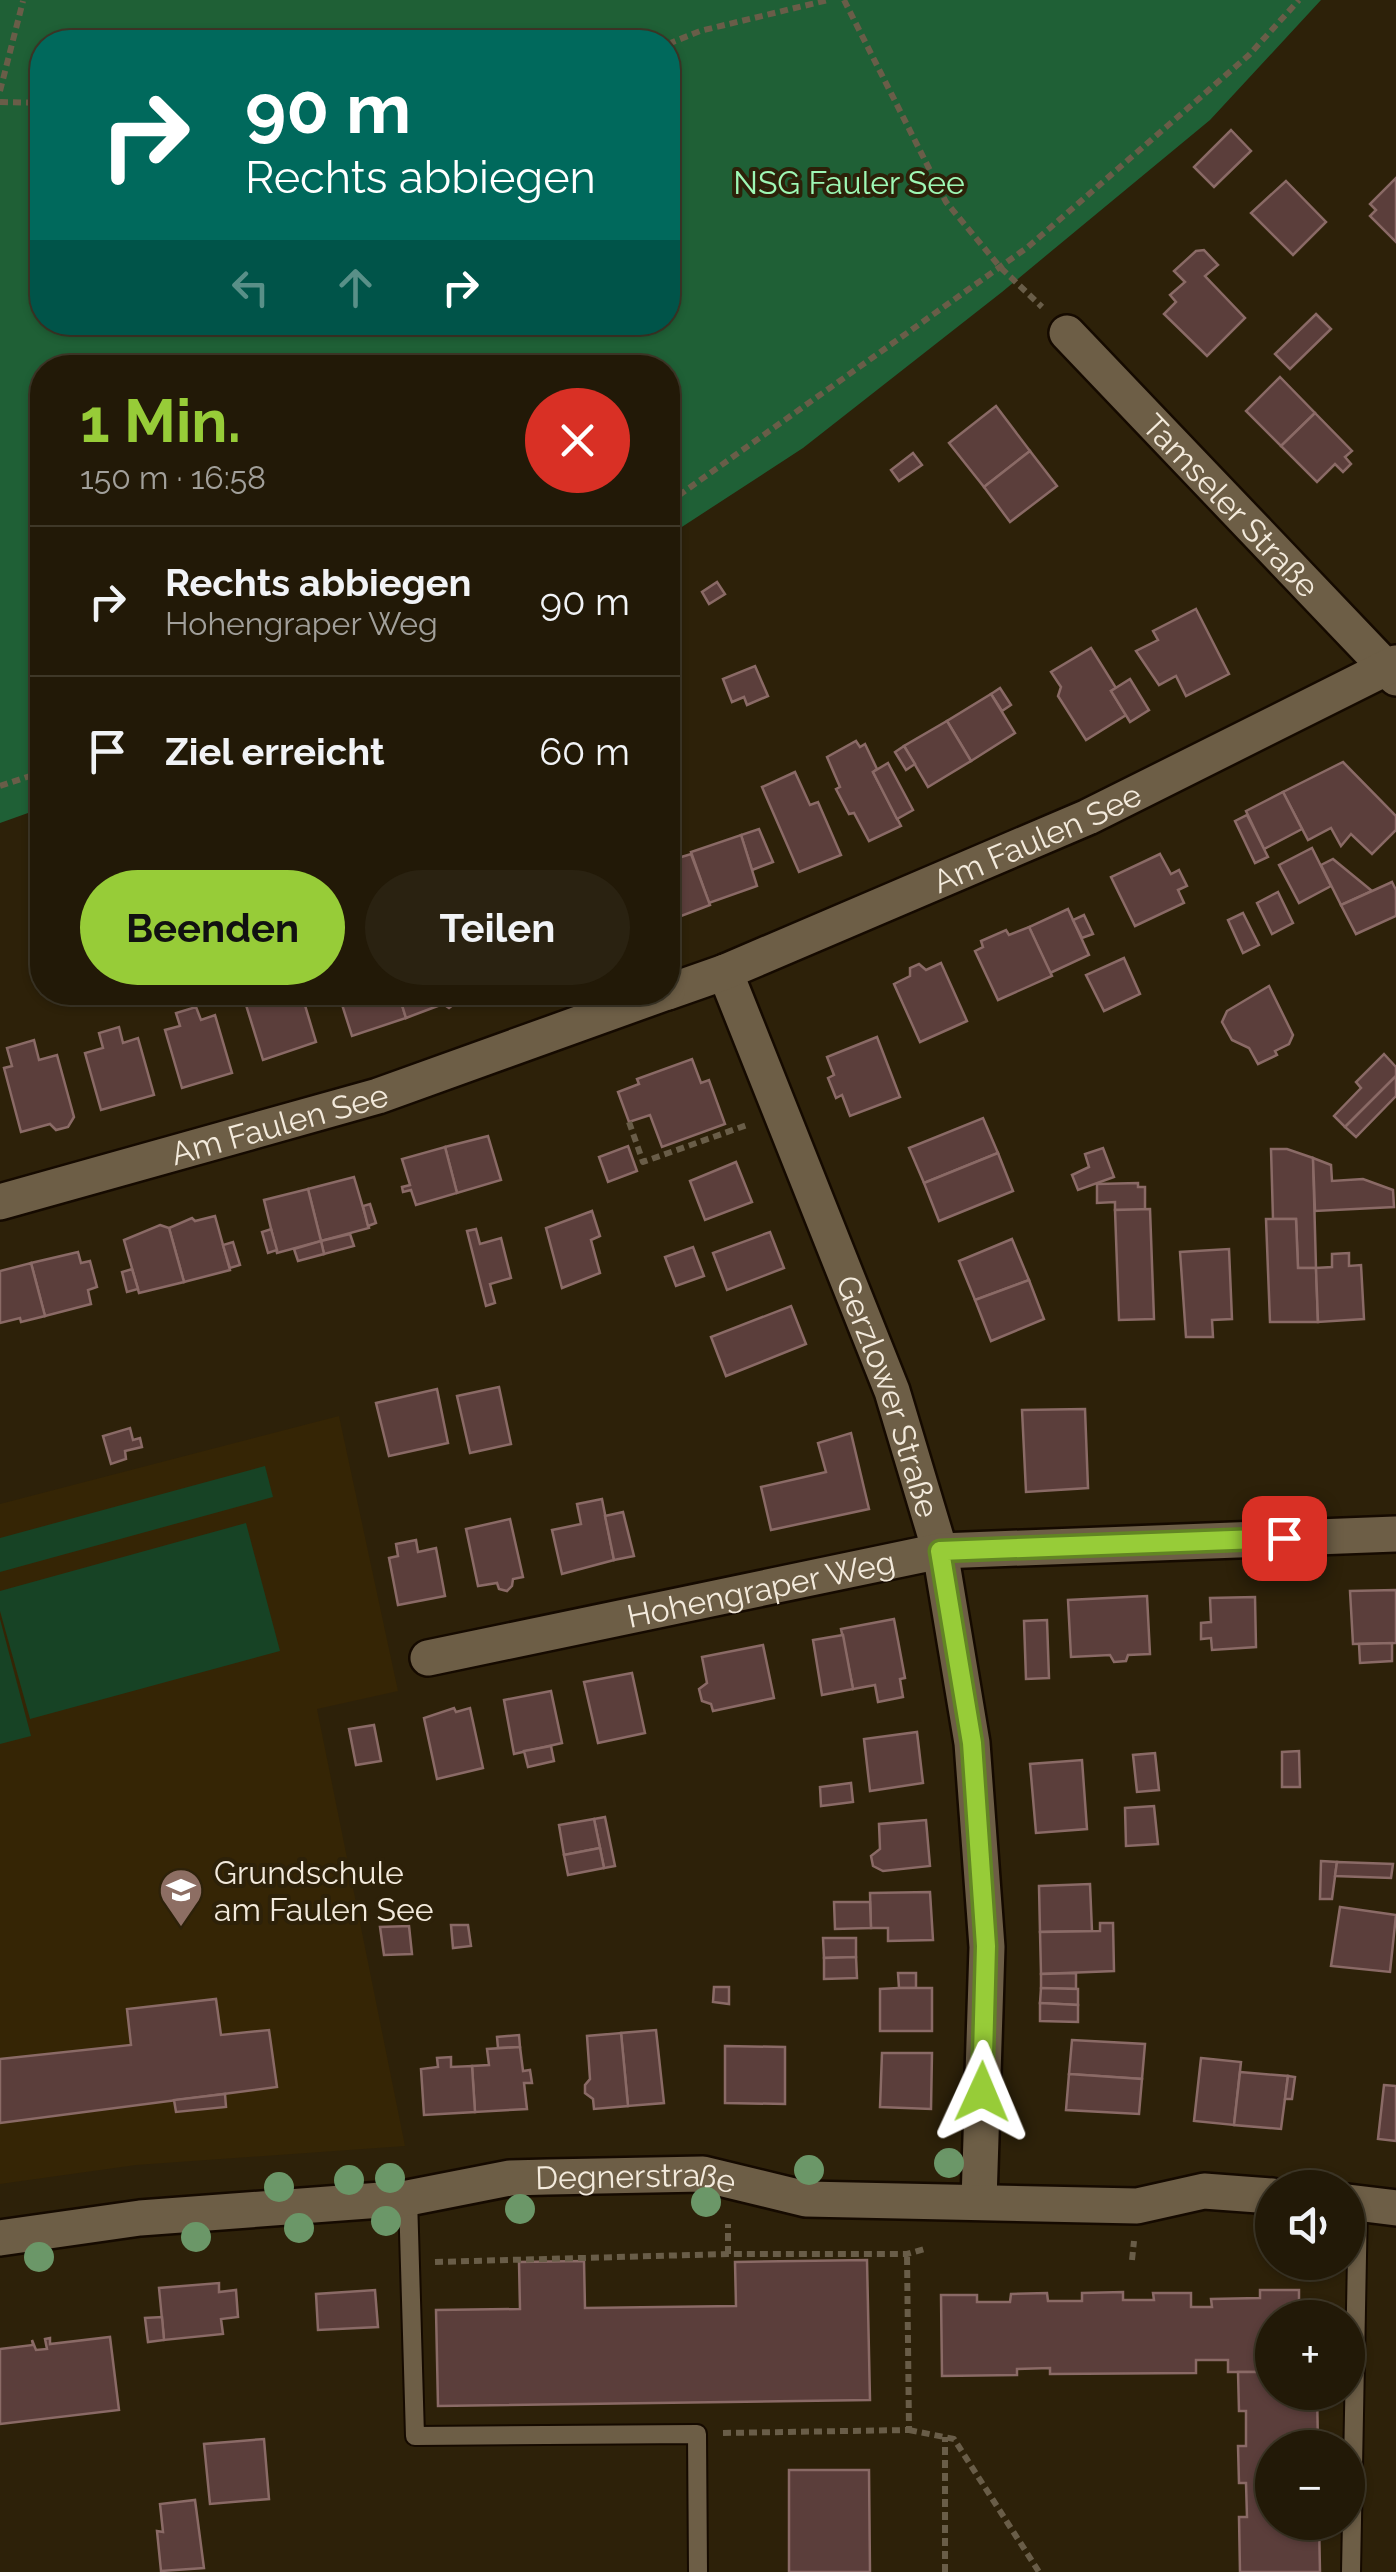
<!DOCTYPE html>
<html lang="de">
<head>
<meta charset="utf-8">
<style>
	:root { --surface:#221907; --page:#2a2211; --text:#f1f3f6; --muted:#a2a09b; --line:#3f3828; --accent:#97cc38 }
	body { margin:0; font-family:Raleway,sans-serif; background:var(--page); color:var(--text); height:100vh; display:flex; flex-direction:column; font-size:38px; white-space:nowrap }
	* { box-sizing:border-box; margin:0 }
	p { font-size:32px; color:var(--muted) }
	.icon { flex:none; width:55px; height:55px; fill:none; stroke:currentColor; stroke-width:2; stroke-linecap:round; stroke-linejoin:round }
	.map { position:relative; flex:1; overflow:hidden }
	.panel { position:absolute; left:30px; top:355px; width:650px; height:650px; display:flex; flex-direction:column; background:var(--surface); border-radius:40px; box-shadow:0 2px 8px #0004,0 0 0 2px var(--line) }
	.panel>* { flex:none }
	.hud { position:absolute; left:30px; top:30px; width:650px; height:305px; border-radius:40px; box-shadow:0 2px 8px #0004,0 0 0 2px var(--line); background:#00695c; color:#fff; overflow:hidden }
	.controls { position:absolute; left:1255px; top:2170px; display:grid; gap:20px }
	.controls a { display:grid; place-items:center; width:110px; height:110px; border-radius:50%; background:var(--surface); box-shadow:0 2px 8px #0004,0 0 0 2px var(--line); font-size:50px }
	.pin { position:absolute; display:grid; place-items:center; width:85px; height:85px; color:#fff; margin:-42px; border-radius:20px; box-shadow:0 5px 15px #0006 }
	.me { position:absolute; width:110px; margin:-55px; rotate:1deg; stroke-linejoin:round; filter:drop-shadow(0 0 8px #0008) }
	.turn { display:flex; align-items:center; gap:35px; height:210px; padding:0 50px; font-size:45px }
	.turn .icon { width:130px; height:130px; stroke-width:2.5 }
	.turn b { display:block; font-size:70px; line-height:85px }
	.lanes { display:flex; align-items:center; height:95px; padding:0 50px; background:#0003; justify-content:center; gap:50px; direction:ltr }
	.lanes .off { opacity:.35 }
	.round { display:grid; place-items:center; flex:none; width:105px; height:105px; border-radius:52px; background:var(--page) }
	.overview { display:flex; align-items:center; justify-content:space-between; height:170px; padding:0 50px }
	h1 { font-size:60px; font-weight:700; line-height:75px; color:var(--accent) }
	.primary-button { display:flex; gap:20px; margin-top:auto; padding:20px 50px }
	.primary-button a { flex:1; height:115px; border-radius:60px; background:var(--accent); color:#111; font-size:40px; font-weight:700; line-height:115px; text-align:center }
	.primary-button a+a { background:var(--page); color:var(--text) }
	ul { padding:0; list-style:none }
	li { display:flex; align-items:center; gap:30px; height:150px; padding:0 50px; border-top:2px solid var(--line) }
	li div { flex:1 }
	li b { display:block; font-size:38px }
	li em { font-style:normal }
	.map>svg:first-child { display:block }
	.built { fill:#352505 }
	.green { fill:#174325 }
	.forest { fill:#1f6036; fill-rule:evenodd }
	.building { fill:#5b3e3b; stroke:#8a6a66; stroke-width:2.5 }
	.lines { fill:none; stroke-linecap:round; stroke-linejoin:round }
	.lane-casing { stroke:#150a00; stroke-width:22 }
	.street-casing { stroke:#150a00; stroke-width:40 }
	.path { stroke:#695d48; stroke-width:6; stroke-dasharray:8 5; stroke-linecap:butt }
	.lane { stroke:#6d5e46; stroke-width:18 }
	.street { stroke:#6d5e46; stroke-width:35 }
	.tree { fill:#6b9768 }
	.route-casing { stroke:#628524; stroke-width:25 }
	.route { stroke:#97cc38; stroke-width:18 }
	.labels { text-anchor:middle; dominant-baseline:central; stroke-width:8; stroke-linejoin:round; paint-order:stroke }
	.park-label { font-size:32px; fill:#9ef8b5; stroke:#2d2109 }
	.street-label { font-size:32px; fill:#f3eadc; stroke:#2d2109 }
	.poi-label { font-size:32px; fill:#f3eadc; stroke:#2d2109; text-anchor:start }
</style>
</head>
<body>
<div class="map">
<svg width="1396" height="2572" viewBox="0 0 1396 2572">
	<rect width="100%" height="100%" fill="#2d2109"/>
	<path class="built" d="M339,1416l59,275 -81,18 88,437 -269,19 -136,19v-680z"/>
	<g class="green">
		<path d="M265,1466l8,31 -273,75v-34z"/>
		<path d="M246,1523l34,128 -250,68 -30,-108v-20z"/>
		<path d="M0,1619l31,117 -31,8z"/>
	</g>
	<path class="forest" d="M0,0h1321l-111,120 -208,172 -199,156 -135,88v-168h-626v440l-42,15zM42,42h626v280h-626z"/>
	<g class="building">
		<path d="M1231,130l20,21 -37,36 -20,-20z"/>
		<path d="M1396,178v64l-26,-26 6,-6 -6,-6z"/>
		<path d="M1286,181l40,41 -33,33 -42,-42z"/>
		<path d="M1204,250l14,15 -13,11 40,42 -38,38 -43,-42 12,-12 -6,-7 15,-13 -11,-11 22,-20z"/>
		<path d="M1316,314l15,15 -41,40 -15,-15z"/>
		<path d="M1280,377l35,36 -34,33 -35,-35z"/>
		<path d="M996,406l34,45 -46,36 -35,-44z"/>
		<path d="M1315,413l37,38 -7,6 6,7 -8,8 -8,-8 -18,18 -36,-36z"/>
		<path d="M1030,451l27,35 -47,36 -26,-35z"/>
		<path d="M913,453l9,12 -23,16 -8,-11z"/>
		<path d="M717,582l8,12 -16,10 -7,-12z"/>
		<path d="M1196,609l33,65 -43,22 -10,-20 -17,9 -23,-34 22,-11 -5,-9z"/>
		<path d="M1091,648l25,40 -5,3 15,24 -40,25 -28,-44 3,-9 -10,-15z"/>
		<path d="M755,666l13,30 -21,9 -3,-8 -12,5 -9,-23z"/>
		<path d="M1130,679l19,31 -19,12 -19,-31z"/>
		<path d="M1000,688l11,17 -9,6 -11,-17z"/>
		<path d="M991,694l24,39 -44,28 -24,-40z"/>
		<path d="M947,721l24,40 -43,26 -24,-41z"/>
		<path d="M856,741l4,6 5,-3 12,25 -4,3 28,54 -32,15 -15,-28 -5,1 -13,-25 4,-2 -13,-30z"/>
		<path d="M904,746l11,18 -9,6 -11,-18z"/>
		<path d="M1343,762l53,54v14l-24,24 -21,-20 -10,12 -10,-18 -23,12 -25,-48z"/>
		<path d="M888,763l25,47 -16,9 -24,-47z"/>
		<path d="M795,772l15,33 8,-3 23,53 -42,17 -37,-85z"/>
		<path d="M1283,792l19,37 -38,20 -18,-38z"/>
		<path d="M1247,815l21,42 -13,6 -20,-42z"/>
		<path d="M759,829l14,33 -21,8 -11,-35z"/>
		<path d="M741,835l16,51 -48,17 -18,-51z"/>
		<path d="M1312,848l19,38 -32,17 -20,-38z"/>
		<path d="M671,853l7,5 13,-4 19,51 -42,16v-67z"/>
		<path d="M1160,854l11,20 8,-4 8,16 -9,4 6,13 -49,23 -24,-49z"/>
		<path d="M1333,859l39,32 -31,14 -20,-40z"/>
		<path d="M1392,882l4,8v26l-40,18 -15,-29z"/>
		<path d="M1278,892l15,31 -21,11 -15,-31z"/>
		<path d="M1068,909l21,46 -39,18 -21,-46z"/>
		<path d="M1243,913l16,32 -16,8 -15,-33z"/>
		<path d="M1084,915l9,19 -11,4 -9,-18z"/>
		<path d="M1029,927l23,49 -54,24 -23,-49 8,-4 -2,-6 25,-11 3,5z"/>
		<path d="M1124,958l16,36 -36,17 -18,-36z"/>
		<path d="M941,963l26,58 -47,21 -26,-58 16,-8v-8l9,-4 7,6z"/>
		<path d="M1269,986l24,49 -4,9 -14,7 2,4 -19,9 -9,-16 -17,-8 -10,-18 5,-11z"/>
		<path d="M242,992h59l15,50 -53,18z"/>
		<path d="M338,992h60l8,26 -54,18z"/>
		<path d="M398,992h66l1,4 -16,12 -6,-4 -37,14z"/>
		<path d="M196,1007l5,13 14,-5 17,58 -50,15 -17,-58 15,-4 -4,-13z"/>
		<path d="M119,1027l4,16 15,-5 16,57 -53,15 -16,-57 18,-5 -4,-15z"/>
		<path d="M877,1037l23,60 -50,19 -8,-21 -6,3 -8,-20 6,-3 -7,-18z"/>
		<path d="M34,1040l5,20 18,-5 17,62 -6,10 -12,3 -6,-6 -29,8 -17,-64 8,-2 -5,-18z"/>
		<path d="M1384,1054l12,13v9l-51,51 -11,-11 27,-28 -5,-6z"/>
		<path d="M692,1059l9,24 8,-3 16,44 -63,23 -12,-32 -21,7 -11,-30 21,-8 -2,-5z"/>
		<path d="M1396,1076v20l-40,41 -11,-10z"/>
		<path d="M983,1118l15,35 -74,30 -15,-35z"/>
		<path d="M488,1136l13,44 -44,13 -12,-46z"/>
		<path d="M628,1146l9,25 -29,11 -9,-25z"/>
		<path d="M445,1147l12,46 -41,12 -5,-15 -8,2 -1,-5 8,-2 -8,-26z"/>
		<path d="M1103,1148l11,29 -36,13 -6,-15 17,-8 -4,-13z"/>
		<path d="M1271,1149h16l26,9 3,110h-18l-2,-49h-23z"/>
		<path d="M998,1153l15,38 -74,30 -15,-38z"/>
		<path d="M1313,1158l18,7 1,16 31,-2 30,11 1,17 -79,4z"/>
		<path d="M736,1162l16,40 -47,18 -15,-39z"/>
		<path d="M354,1177l15,51 -48,13 -13,-52z"/>
		<path d="M1138,1183v4h7v23h-30v-8l-18,1v-19z"/>
		<path d="M308,1189l13,52 -44,12 -13,-53z"/>
		<path d="M370,1204l6,19 -8,3 -5,-20z"/>
		<path d="M1150,1209l4,110 -35,1 -4,-110z"/>
		<path d="M592,1211l8,25 -9,4 9,33 -38,15 -16,-60z"/>
		<path d="M215,1216l15,54 -46,12 -15,-54 23,-10 3,3z"/>
		<path d="M1266,1219h30l2,49h18l2,54h-48z"/>
		<path d="M160,1225l9,3 15,54 -45,11 -15,-53z"/>
		<path d="M271,1229l6,21 -9,3 -6,-21z"/>
		<path d="M476,1229l4,15 21,-6 10,40 -21,6 5,19 -9,3 -19,-75z"/>
		<path d="M770,1232l14,36 -57,22 -14,-37z"/>
		<path d="M350,1234l4,12 -30,8 -3,-13z"/>
		<path d="M1012,1239l17,41 -54,20 -16,-39z"/>
		<path d="M321,1241l3,13 -26,7 -4,-12z"/>
		<path d="M233,1242l7,23 -10,3 -7,-23z"/>
		<path d="M693,1247l11,29 -28,10 -11,-29z"/>
		<path d="M1229,1249l3,70 -20,1 1,17h-27l-6,-85z"/>
		<path d="M78,1252l3,11 9,-2 7,26 -9,3 3,14 -46,12 -14,-53z"/>
		<path d="M1349,1253v13l12,-1 3,54 -46,3 -2,-54 16,-1v-13z"/>
		<path d="M31,1263l14,53 -24,6 -1,-4 -20,5v-52z"/>
		<path d="M132,1269l6,20 -11,3 -5,-20z"/>
		<path d="M1029,1280l15,39 -53,22 -16,-41z"/>
		<path d="M791,1306l15,38 -80,32 -15,-39z"/>
		<path d="M499,1387l12,57 -41,9 -13,-57z"/>
		<path d="M437,1389l11,54 -59,13 -13,-53z"/>
		<path d="M1085,1409l3,79 -62,4 -4,-82z"/>
		<path d="M130,1428l3,12 7,-2 2,9 -17,4 1,8 -15,5 -8,-28z"/>
		<path d="M851,1433l18,76 -98,21 -10,-43 65,-15 -8,-29z"/>
		<path d="M602,1499l12,61 -52,14 -10,-44 29,-6 -4,-20z"/>
		<path d="M623,1512l11,44 -20,4 -9,-44z"/>
		<path d="M510,1519l13,58 -10,2 -1,7 -5,5 -8,-2 -2,-6 -19,3 -12,-57z"/>
		<path d="M416,1540l2,12 18,-4 9,48 -47,9 -9,-47 9,-2 -2,-12z"/>
		<path d="M1396,1590v53l-43,1 -3,-53z"/>
		<path d="M1147,1596l3,58 -22,1 -2,6 -12,1 -4,-7 -39,2 -3,-57z"/>
		<path d="M1255,1597l1,50 -44,3 -1,-12 -10,1v-16l10,-1 -1,-24z"/>
		<path d="M894,1619l11,59 -5,1 3,18 -25,5 -3,-17 -22,4 -12,-60z"/>
		<path d="M1047,1620l2,58 -23,1 -2,-58z"/>
		<path d="M843,1635l10,54 -31,6 -9,-55z"/>
		<path d="M1392,1643v18l-32,2 -1,-19z"/>
		<path d="M763,1645l11,53 -61,13 -2,-7 -9,-3 -3,-12 8,-6 -5,-26z"/>
		<path d="M632,1673l13,60 -47,10 -14,-61z"/>
		<path d="M551,1691l11,52 -48,11 -10,-54z"/>
		<path d="M454,1708l2,4 14,-4 13,60 -46,11 -13,-61z"/>
		<path d="M374,1725l7,36 -25,4 -7,-36z"/>
		<path d="M917,1732l6,51 -53,8 -6,-52z"/>
		<path d="M551,1746l3,15 -26,6 -4,-16z"/>
		<path d="M1299,1751l1,36h-18v-35z"/>
		<path d="M1155,1753l4,37 -22,2 -4,-37z"/>
		<path d="M1082,1760l5,69 -51,4 -6,-69z"/>
		<path d="M851,1783l2,19 -32,4 -1,-19z"/>
		<path d="M1154,1806l4,38 -32,2 -1,-38z"/>
		<path d="M605,1817l10,49 -11,2 -10,-49z"/>
		<path d="M594,1819l6,29 -36,7 -5,-30z"/>
		<path d="M926,1820l4,46 -47,5 -10,-5 -2,-10 9,-7 -1,-25z"/>
		<path d="M600,1848l4,20 -36,7 -4,-20z"/>
		<path d="M1321,1861l16,1 -5,37h-12z"/>
		<path d="M1337,1862l56,2 -2,14 -56,-2z"/>
		<path d="M1090,1884l2,47 -52,1 -1,-46z"/>
		<path d="M930,1892l3,48 -45,1v-13h-17l-1,-35z"/>
		<path d="M834,1902h36l1,26 -36,1z"/>
		<path d="M1340,1907l56,8 -6,57 -59,-6z"/>
		<path d="M1100,1923h13l1,48 -73,3 -1,-42 60,-1z"/>
		<path d="M451,1925h17l3,21 -18,2z"/>
		<path d="M409,1926l3,28 -28,1 -4,-28z"/>
		<path d="M823,1938h33v19l-32,1z"/>
		<path d="M856,1957l1,21 -33,1v-21z"/>
		<path d="M898,1973h18v15h-17z"/>
		<path d="M1076,1973v16l-35,-1v-14z"/>
		<path d="M714,1987h15v17l-16,-2z"/>
		<path d="M899,1988h33v43h-52v-42z"/>
		<path d="M1041,1988l37,1v16l-38,-2z"/>
		<path d="M216,1999l5,36 48,-5 8,57 -277,36v-64l131,-14 -4,-36z"/>
		<path d="M1040,2003l38,2v17l-38,-1z"/>
		<path d="M656,2030l8,73 -36,3 -7,-73z"/>
		<path d="M621,2033l7,73 -34,3 -1,-10 -8,-6v-8l5,-6 -3,-43z"/>
		<path d="M519,2035l1,12 -22,1 -1,-11z"/>
		<path d="M1072,2040l73,4 -3,35 -73,-5z"/>
		<path d="M725,2046l60,1v57l-60,-1z"/>
		<path d="M520,2047l3,24 7,-1 2,13h-8l3,26 -52,3 -3,-46 17,-1 -2,-16z"/>
		<path d="M882,2053h50l-1,56 -51,-2z"/>
		<path d="M451,2057v10l21,-1 3,46 -51,3 -3,-46 17,-2 -1,-9z"/>
		<path d="M1201,2058l40,4 -7,63 -40,-4z"/>
		<path d="M1240,2072l48,4 -7,53 -47,-4z"/>
		<path d="M1069,2074l73,5 -3,35 -73,-4z"/>
		<path d="M1288,2076l7,1 -3,22h-7z"/>
		<path d="M1384,2085l12,1v55l-18,-2z"/>
		<path d="M225,2094l1,13 -50,5 -2,-12z"/>
		<path d="M867,2260l3,140 -432,6 -2,-96 84,-1 -1,-47 65,-1 1,47 151,-2 -1,-44z"/>
		<path d="M219,2283v9l17,-2 2,27 -17,2 2,15 -59,6 -5,-52z"/>
		<path d="M375,2290l3,37 -60,3 -2,-36z"/>
		<path d="M1260,2290h39v28h-27v54h-44v-12h-32v13l-146,1v-6l-33,1v6l-75,1 -1,-81h36v7h33l1,-8 36,-1 1,8h34v-8l41,-1v8h31l-1,-7h38v14h21l-1,-8 49,-1z"/>
		<path d="M162,2317l2,23 -16,2 -3,-24z"/>
		<path d="M110,2337l9,73 -119,14v-75l33,-4 -1,-5 4,10 11,-1 -2,-10 5,-1v6z"/>
		<path d="M1238,2372h34v20h45l1,53 -46,3v74h47l1,50h-80l-1,-55h8l-1,-34h-7l-1,-37h8v-35h-7z"/>
		<path d="M264,2439l5,60 -59,5 -6,-60z"/>
		<path d="M789,2470h80l1,102h-81z"/>
		<path d="M195,2500l9,68 -43,3 -4,-40 6,1 -3,-28z"/>
	</g>
	<g class="lines">
		<g class="lane-casing">
			<g id="lane">
				<path d="M408,2198l7,238 282,-2 1,138"/>
				<path d="M1351,2572l7,-369"/>
			</g>
		</g>
		<g class="street-casing">
			<g id="street">
				<path id="s1" d="M1067,333l329,345"/>
				<path id="s2" d="M725,972l167,419 48,160 32,192 15,204 -8,254"/>
				<path id="s3" d="M668,992l57,-20 363,-155 308,-154"/>
				<path id="s4" d="M0,1202l378,-106 289,-104"/>
				<path id="s5" d="M428,1658l512,-107 456,-17"/>
				<path d="M1348,2202l48,6"/>
				<path id="s6" d="M0,2238l140,-20 268,-20 102,-20 38,-1 155,-3 103,25 331,7 67,-15 68,5"/>
			</g>
		</g>
		<g class="path">
			<path d="M844,0l102,202 54,65 42,40"/>
			<path d="M668,44l32,-13 128,-31"/>
			<path d="M0,91l23,-90"/>
			<path d="M0,102l42,1"/>
			<path d="M668,503l360,-256 221,-192 50,-55"/>
			<path d="M0,786l42,-14"/>
			<path d="M629,1122l14,40 104,-37"/>
			<path d="M728,2254v-30"/>
			<path d="M1132,2260l2,-19"/>
			<path d="M435,2262l293,-8h179l21,-6"/>
			<path d="M909,2430l45,9 85,133"/>
			<path d="M723,2433l186,-3 -2,-176"/>
			<path d="M945,2572v-135"/>
		</g>
		<use href="#lane" class="lane"/>
		<use href="#street" class="street"/>
	</g>
	<g class="tree">
		<circle cx="949" cy="2163" r="15"/>
		<circle cx="809" cy="2170" r="15"/>
		<circle cx="390" cy="2178" r="15"/>
		<circle cx="349" cy="2180" r="15"/>
		<circle cx="279" cy="2187" r="15"/>
		<circle cx="706" cy="2202" r="15"/>
		<circle cx="520" cy="2209" r="15"/>
		<circle cx="386" cy="2221" r="15"/>
		<circle cx="299" cy="2228" r="15"/>
		<circle cx="196" cy="2237" r="15"/>
		<circle cx="39" cy="2257" r="15"/>
	</g>
	<g class="lines">
		<g class="route-casing">
			<path id="route" d="M982,2092l4,-146 -14,-203 -32,-192 344,-13"/>
		</g>
		<use href="#route" class="route"/>
	</g>
	<defs>
		<g id="school-pin" transform="scale(2.25)"><path d="M0 17L-7.5 6A9.5 9.5 0 1 1 7.5 6Z" fill="#8d6e63" stroke="#2d2109"/><path d="M0-5L7-2L0 1L-7-2ZM-4 1L0 2.5L4 1V4Q0 6-4 4Z" fill="#fff"/></g>
	</defs>
	<g fill-rule="evenodd">
		<use href="#school-pin" x="181" y="1890"/>
	</g>
	<g class="labels">
		<g class="park-label">
			<text x="849" y="182">NSG Fauler See</text>
		</g>
		<g class="street-label">
			<text stroke="none"><textPath href="#s1" startOffset="238">Tamseler Straße</textPath></text>
			<text stroke="none"><textPath href="#s3" startOffset="400">Am Faulen See</textPath></text>
			<text stroke="none"><textPath href="#s4" startOffset="290">Am Faulen See</textPath></text>
			<text stroke="none"><textPath href="#s2" startOffset="455">Gerzlower Straße</textPath></text>
			<text stroke="none"><textPath href="#s5" startOffset="340">Hohengraper Weg</textPath></text>
			<text stroke="none"><textPath href="#s6" startOffset="640">Degnerstraße</textPath></text>
		</g>
		<g class="poi-label">
			<text x="214" y="1872">Grundschule<tspan x="214" dy="37">am Faulen See</tspan></text>
		</g>
	</g>
</svg>
<div class="controls">
<a><svg class="icon" aria-label="sound" viewBox="0 0 24 24"><path d="M4 9h4l5-4v14l-5-4H4zM17 9q2 3 0 6"/></svg></a>
<a>+</a>
<a>−</a>
</div>
<div class="pin" style="left:1284px;top:1538px;background:#d93025"><svg class="icon" aria-label="arrive" viewBox="0 0 24 24"><path d="M6 21V4h12l-3 4 3 4H6"/></svg></div>
<svg class="me" style="left:982px;top:2092px" viewBox="-20 -20 40 40"><path d="M0-17L14 15 0 8-14 15z" fill="#97cc38" stroke="#fff" stroke-width="4"/></svg>
<div class="hud">
<div class="turn"><svg class="icon" aria-label="right" viewBox="0 0 24 24"><path d="M7 20v-9h11M14 6l5 5-5 5"/></svg><div><b>90 m</b>Rechts abbiegen</div></div>
<div class="lanes"><svg class="icon off" aria-label="left" viewBox="0 0 24 24"><path d="M17 20v-9H6M10 6l-5 5 5 5"/></svg><svg class="icon off" aria-label="ahead" viewBox="0 0 24 24"><path d="M12 20V5M6 11l6-6 6 6"/></svg><svg class="icon" aria-label="right" viewBox="0 0 24 24"><path d="M7 20v-9h11M14 6l5 5-5 5"/></svg></div>
</div>
<section class="panel">
<div class="overview"><div><h1>1 Min.</h1><p>150 m · 16:58</p></div><a class="round" style="background:#d93025;color:#fff"><svg class="icon" aria-label="close" viewBox="0 0 24 24"><path d="M6 6l12 12M18 6L6 18"/></svg></a></div>
<ul>
<li><svg class="icon" aria-label="right" viewBox="0 0 24 24"><path d="M7 20v-9h11M14 6l5 5-5 5"/></svg><div><b>Rechts abbiegen</b><p>Hohengraper Weg</p></div><em>90 m</em></li>
<li><svg class="icon" aria-label="arrive" viewBox="0 0 24 24"><path d="M6 21V4h12l-3 4 3 4H6"/></svg><div><b>Ziel erreicht</b></div><em>60 m</em></li>
</ul>
<div class="primary-button"><a>Beenden</a><a>Teilen</a></div>
</section>
</div>
</body>
</html>
